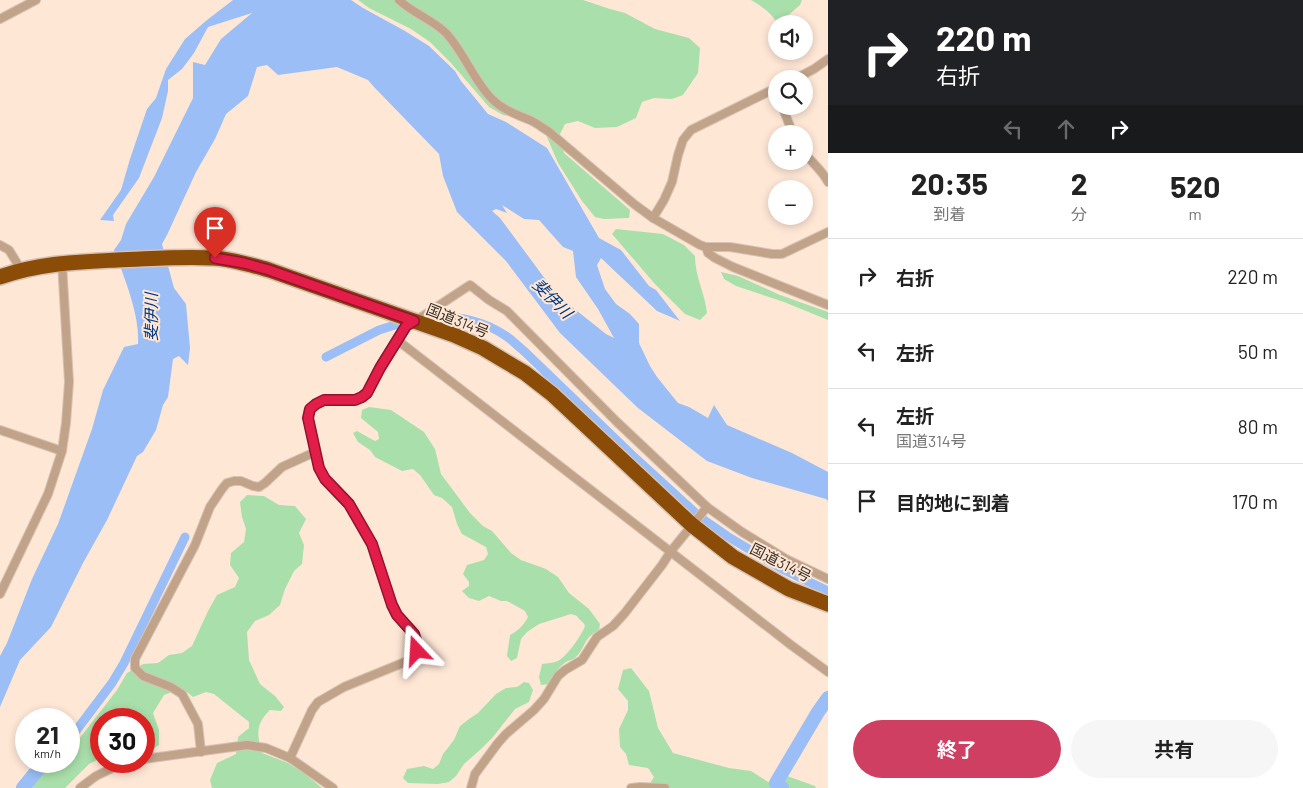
<!DOCTYPE html>
<html lang="ja">
<head>
<meta charset="utf-8">
<style>
	:root { --surface:#fff; --page:#f6f6f6; --text:#222; --muted:#767676; --line:#e0e0e0; --accent:#ce3f61 }
	body { margin:0; font-family:Barlow,"Noto Sans JP",sans-serif; background:var(--page); color:var(--text); height:100vh; display:flex; flex-direction:column; font-size:19px; white-space:nowrap }
	* { box-sizing:border-box; margin:0 }
	p { font-size:16px; color:var(--muted) }
	.icon { flex:none; width:28px; height:28px; fill:none; stroke:currentColor; stroke-width:2; stroke-linecap:round; stroke-linejoin:round }
	.map { position:relative; flex:1; overflow:hidden }
	.side { display:flex; flex-direction:column; background:var(--surface); width:475px }
	.side>* { flex:none }
	.banner { background:#202124; color:#fff; overflow:hidden }
	.tools { position:absolute; left:768px; top:15px; display:grid; gap:10px }
	.tools a { display:grid; place-items:center; width:45px; height:45px; border-radius:50%; background:var(--surface); box-shadow:0 2px 8px #0003; font-size:25px }
	.speed { position:absolute; left:15px; top:708px; display:flex; gap:10px; font-size:25px; font-weight:700; text-align:center }
	.speed>* { display:grid; place-content:center; width:65px; height:65px; border-radius:50%; background:var(--surface); box-shadow:0 2px 8px #0003; line-height:1 }
	.speed small { font-size:12px; font-weight:400 }
	.speed .limit { border:8px solid #d22; background:#fff; color:#111 }
	.pin { position:absolute; display:grid; place-items:center; width:42px; height:42px; color:#fff; margin:-51px -21px; border-radius:50% 50% 50% 0; rotate:-45deg; box-shadow:0 0 5px #0007 }
	.pin .icon { rotate:45deg }
	.me { position:absolute; width:55px; margin:-28px; rotate:340deg; stroke-linejoin:round; filter:drop-shadow(0 0 4px #0008) }
	.turn { display:flex; align-items:center; gap:18px; height:105px; padding:0 25px; font-size:22px }
	.turn .icon { width:65px; height:65px; stroke-width:2.5 }
	.turn b { display:block; font-size:35px; line-height:42px }
	.lanes { display:flex; align-items:center; height:48px; padding:0 25px; background:#0003; justify-content:center; gap:25px; direction:ltr }
	.lanes .off { opacity:.35 }
	.eta { display:flex; justify-content:space-evenly; align-items:center; height:85px; text-align:center }
	.eta b { font-size:30px; font-weight:700; line-height:35px }
	.cta { display:flex; gap:10px; margin-top:auto; padding:10px 25px }
	.cta a { flex:1; height:58px; border-radius:30px; background:var(--accent); color:#fff; font-size:20px; font-weight:700; line-height:58px; text-align:center }
	.cta a+a { background:var(--page); color:var(--text) }
	ul { padding:0; list-style:none }
	li { display:flex; align-items:center; gap:15px; height:75px; padding:0 25px; border-top:1px solid var(--line) }
	li div { flex:1 }
	li b { display:block; font-size:19px }
	li em { font-style:normal }
	main { display:flex; flex:1; min-height:0 }
	.map>svg:first-child { display:block }
	.green { fill:#a9dfaa }
	.water { fill:#9abef5; fill-rule:evenodd }
	.lines { fill:none; stroke-linecap:round; stroke-linejoin:round }
	.canal { stroke:#9abef5; stroke-width:9 }
	.river { stroke:#9abef5; stroke-width:14 }
	.street-casing { stroke:#d7c2b3; stroke-width:10 }
	.highway-casing { stroke:#d7c2b3; stroke-width:18 }
	.street { stroke:#c1a38a; stroke-width:8 }
	.highway { stroke:#8a4c06; stroke-width:15 }
	.route-casing { stroke:#92132f; stroke-width:12 }
	.route { stroke:#e11d48; stroke-width:9 }
	.labels { text-anchor:middle; dominant-baseline:central; stroke-width:4; stroke-linejoin:round; paint-order:stroke }
	.street-label { font-size:15px; fill:#382d25; stroke:#ffe7d6 }
	.water-label { font-size:16px; font-style:italic; fill:#003884; stroke:#ffe7d6 }
</style>
</head>
<body>
<main>
<div class="map">
<svg width="828" height="788" viewBox="0 0 828 788">
	<rect width="100%" height="100%" fill="#ffe7d6"/>
	<g class="green">
		<path d="M358,0h225l27,9 15,4 30,16 34,9 11,10 -2,25 -15,22 -11,4 -18,-1 -12,4 -6,16 -19,9 -22,1 -17,-7 -13,3 -5,10 4,19 66,57 -1,8 -25,1 -9,-2 -13,-16 -24,-38 -17,-40 -15,-9 -15,2 -8,-1 -14,-8 -38,-44 -21,-21 -19,-13 -42,-21z"/>
		<path d="M751,0h51l-2,5 -22,19c-7,-11 -16,-18 -27,-24z"/>
		<path d="M616,229l47,5 21,11 11,11c0,21 10,37 12,57l-7,7 -15,-6 -30,-30 -43,-50z"/>
		<path d="M721,272l17,4 42,19 48,17v8l-44,-18 -48,-16 -12,-7z"/>
		<path d="M369,407l22,3 33,22 11,17 6,25 29,39 13,13 9,5 19,22 10,7 25,9 12,8 11,16 20,16 11,15 -1,6c-17,9 -12,16 -23,27 -3,3 -6,3 -10,5 -8,5 -13,14 -17,22l-8,1 -2,-8 3,-13c5,-1 11,-1 16,-3 10,-6 23,-25 27,-35 -1,-4 -6,-6 -8,-10l-6,-2 -32,10 -12,8 -6,7 -4,19 -6,3 -4,-5 3,-21c9,-5 13,-9 18,-18l-3,-6 -18,-10h-6l-12,-5 -10,5 -10,-3 -7,-7 7,-5v-4l-6,-8 4,-9 17,-5 4,-6 -2,-7 -24,-13 -5,-10 -5,-17 -10,-9 -8,-3 -14,-20 -7,-6 -11,2 -27,-14 -5,-7 -12,-8 -5,-9 4,-2 18,10 4,-2 -1,-7 -17,-14 1,-8z"/>
		<path d="M247,495l17,1 15,9 16,1 11,13 -7,14 5,12 -2,19 -8,7 -9,18 -5,16 -11,10 -14,6 -8,11 2,28 11,24 15,12 9,11 -3,4 -11,-1c-15,14 -13,26 -8,43l26,10 17,11 17,14h-110l-2,-8 7,-17 19,-9 2,-17 11,-9v-6l-35,-28 -8,-2 -13,5 -5,-4 -8,-4 -16,6 -11,18 6,17v15l-8,5 -7,-1v-30h-43v39l-12,6 -24,24h-33l17,-21 8,-6h12v-9l48,-62 10,-17 16,-9 15,-1 11,-8 13,-2 10,-7 16,-35 9,-16 18,-8 4,-9 -9,-13 1,-12 13,-11 2,-13 -4,-12 -2,-15z"/>
		<path d="M631,668l18,23 9,37 15,25 56,15 22,3 22,14 14,-9 28,10 1,2h-169l7,-11 -6,-9 -19,-3 -3,-11 -6,-7 -1,-18 9,-19v-9l-10,-12 5,-19z"/>
		<path d="M524,682l5,1 4,7 -4,12 -14,7 -22,28 -12,12 -17,15 -8,12 -7,6 -11,2 -30,-1 -5,-5 4,-9 17,-3 9,3 6,-5 4,-10 11,-14 6,-14 9,-7 9,-6 18,-19 10,-6 11,-1z"/>
	</g>
	<path class="water" d="M233,0h118l12,8 42,23 24,15 26,25 6,10 27,33 18,8 41,26 52,90 22,12 28,36 7,4 24,31 -23,-10 -56,-53 -4,7 8,24 11,15 14,10 9,10v19l11,23 7,11 21,26 11,4 19,11 6,-13 13,20 65,28 36,19v29l-2,-2 -74,-21 -45,-17 -69,-53 -78,-75 -54,-72 -49,-49 -14,-36 -4,-22 -65,-67 -6,-7 -31,-13 -59,8 -11,-10 -10,2 -9,29 -22,18 -11,25 -19,33 -29,63 -5,9 12,44 12,16 4,44 -2,17 -9,-9 -6,3 -5,38 -5,8 -7,25 -13,22 -6,4 -30,64 -24,43 -32,64 -31,33 -20,47v-51l7,-13 25,-64 26,-55 34,-95 11,-39 21,-43 14,-3c2,-29 -14,-67 -24,-94l7,-10 5,-16 28,-47 39,-79v-36l12,3 16,-26 31,-26 -44,14 -14,26 -12,16 -14,11v11l-6,27 -23,60 -26,37 1,6 -14,-1 21,-30 9,-31 17,-50 9,-11 10,-29 19,-30 22,-19zM502,205l22,14 15,1 24,27 10,4 3,26 22,32 16,29 -8,-4 -49,-39 -57,-77 -8,-7 4,-2 11,4z"/>
	<g class="lines">
		<g class="canal">
			<path d="M431,316c25,-1 53,5 75,20 6,4 12,10 18,15l108,104 69,63 26,18 55,33 46,22"/>
			<path d="M326,357l53,-27 19,-6"/>
			<path d="M69,740l43,-57 12,-20 61,-126"/>
		</g>
		<g class="river">
			<path d="M23,788l22,-27"/>
			<path d="M782,788l-6,-5 42,-71 10,-14"/>
		</g>
		<g class="street-casing">
			<g id="street">
				<path d="M399,0c13,13 33,19 47,33 18,19 27,47 46,66 11,11 26,16 40,22 6,3 11,7 16,10l86,73 19,14 47,27 6,2h24l42,7h10l46,-22"/>
				<path d="M0,19l36,-19"/>
				<path d="M795,79l19,-10 14,-10"/>
				<path d="M782,106l11,28"/>
				<path d="M804,152c7,10 19,19 24,30"/>
				<path d="M653,218l11,-18 8,-18 6,-27 5,-15 8,-10 85,-42"/>
				<path d="M0,245l9,5 8,13 3,7"/>
				<path d="M706,247l2,6 7,5 18,9 95,38"/>
				<path d="M397,341l4,2 390,302 37,27"/>
				<path d="M0,430l62,21"/>
				<path d="M0,594l48,-100 14,-43 4,-28 3,-41 -7,-119"/>
				<path d="M201,752l-3,-28 -16,-30 -11,-7 -28,-11 -8,-8v-9l60,-114 15,-38 12,-18 5,-6 7,-2h7l12,5 6,1 6,-4 17,-16 33,-15"/>
				<path d="M290,758l22,-48 6,-8 26,-15 61,-25 7,-5 5,-6v-8l-4,-9 -16,-19 -5,-10 -20,-61 -23,-40 -24,-25 -6,-11 -11,-50 2,-9 6,-6 8,-3h31l7,-3 5,-4 13,-25 26,-42 17,-10 47,-31 19,15 18,11 110,111 90,85 35,25 44,27 42,20"/>
				<path d="M144,759l103,-14 19,3 24,10 43,30"/>
				<path d="M80,788l16,-12 25,-12 13,-3"/>
				<path d="M471,788l4,-14 23,-31 8,-9 28,-24 10,-11 14,-23 7,-6 17,-10 15,-23 16,-11 11,-12 38,-49 9,-14 36,-44"/>
				<path d="M631,788l9,-1 25,1"/>
			</g>
		</g>
		<g class="highway-casing">
			<path id="highway" d="M0,277c39,-14 77,-15 117,-17 32,-1 64,-4 96,-2 19,1 38,7 56,12l185,65 29,13 20,12 22,13 27,21 140,131 41,32 56,32 39,15"/>
		</g>
		<use href="#street" class="street"/>
		<use href="#highway" class="highway"/>
	</g>
	<g class="lines">
		<g class="route-casing">
			<path id="route" d="M215,258l29,5 25,7 145,51 -8,5 -26,42 -13,25 -5,4 -7,3h-31l-8,4 -6,5 -2,9 11,50 6,11 24,25 23,40 20,61 5,10 17,19 3,9v8"/>
		</g>
		<use href="#route" class="route"/>
	</g>
	<g class="labels">
		<g class="street-label">
			<text transform="translate(458 320) rotate(22)">国道314号</text>
			<text transform="translate(781 562) rotate(27)">国道314号</text>
		</g>
		<g class="water-label">
			<text transform="translate(553 298) rotate(45)">斐伊川</text>
			<text transform="translate(150 317) rotate(-90)">斐伊川</text>
		</g>
	</g>
</svg>
<div class="tools">
<a><svg class="icon" aria-label="sound" viewBox="0 0 24 24"><path d="M4 9h4l5-4v14l-5-4H4zM17 9q2 3 0 6"/></svg></a>
<a><svg class="icon" aria-label="search" viewBox="0 0 24 24"><circle cx="10" cy="10" r="6"/><path d="M15 15l6 6"/></svg></a>
<a>+</a>
<a>−</a>
</div>
<div class="speed"><div>21<small>km/h</small></div><div class="limit">30</div></div>
<div class="pin" style="left:215px;top:258px;background:#d93025"><svg class="icon" aria-label="arrive" viewBox="0 0 24 24"><path d="M6 21V4h12l-3 4 3 4H6"/></svg></div>
<svg class="me" style="left:417px;top:651px" viewBox="-20 -20 40 40"><path d="M0-17L14 15 0 8-14 15z" fill="#e11d48" stroke="#fff" stroke-width="4"/></svg>
</div>
<section class="side">
<div class="banner">
<div class="turn"><svg class="icon" aria-label="right" viewBox="0 0 24 24"><path d="M7 20v-9h11M14 6l5 5-5 5"/></svg><div><b>220 m</b>右折</div></div>
<div class="lanes"><svg class="icon off" aria-label="left" viewBox="0 0 24 24"><path d="M17 20v-9H6M10 6l-5 5 5 5"/></svg><svg class="icon off" aria-label="ahead" viewBox="0 0 24 24"><path d="M12 20V5M6 11l6-6 6 6"/></svg><svg class="icon" aria-label="right" viewBox="0 0 24 24"><path d="M7 20v-9h11M14 6l5 5-5 5"/></svg></div>
</div>
<div class="eta">
<div><b>20:35</b><p>到着</p></div>
<div><b>2</b><p>分</p></div>
<div><b>520</b><p>m</p></div>
</div>
<ul>
<li><svg class="icon" aria-label="right" viewBox="0 0 24 24"><path d="M7 20v-9h11M14 6l5 5-5 5"/></svg><div><b>右折</b></div><em>220 m</em></li>
<li><svg class="icon" aria-label="left" viewBox="0 0 24 24"><path d="M17 20v-9H6M10 6l-5 5 5 5"/></svg><div><b>左折</b></div><em>50 m</em></li>
<li><svg class="icon" aria-label="left" viewBox="0 0 24 24"><path d="M17 20v-9H6M10 6l-5 5 5 5"/></svg><div><b>左折</b><p>国道314号</p></div><em>80 m</em></li>
<li><svg class="icon" aria-label="arrive" viewBox="0 0 24 24"><path d="M6 21V4h12l-3 4 3 4H6"/></svg><div><b>目的地に到着</b></div><em>170 m</em></li>
</ul>
<div class="cta"><a>終了</a><a>共有</a></div>
</section>
</main>
</body>
</html>
